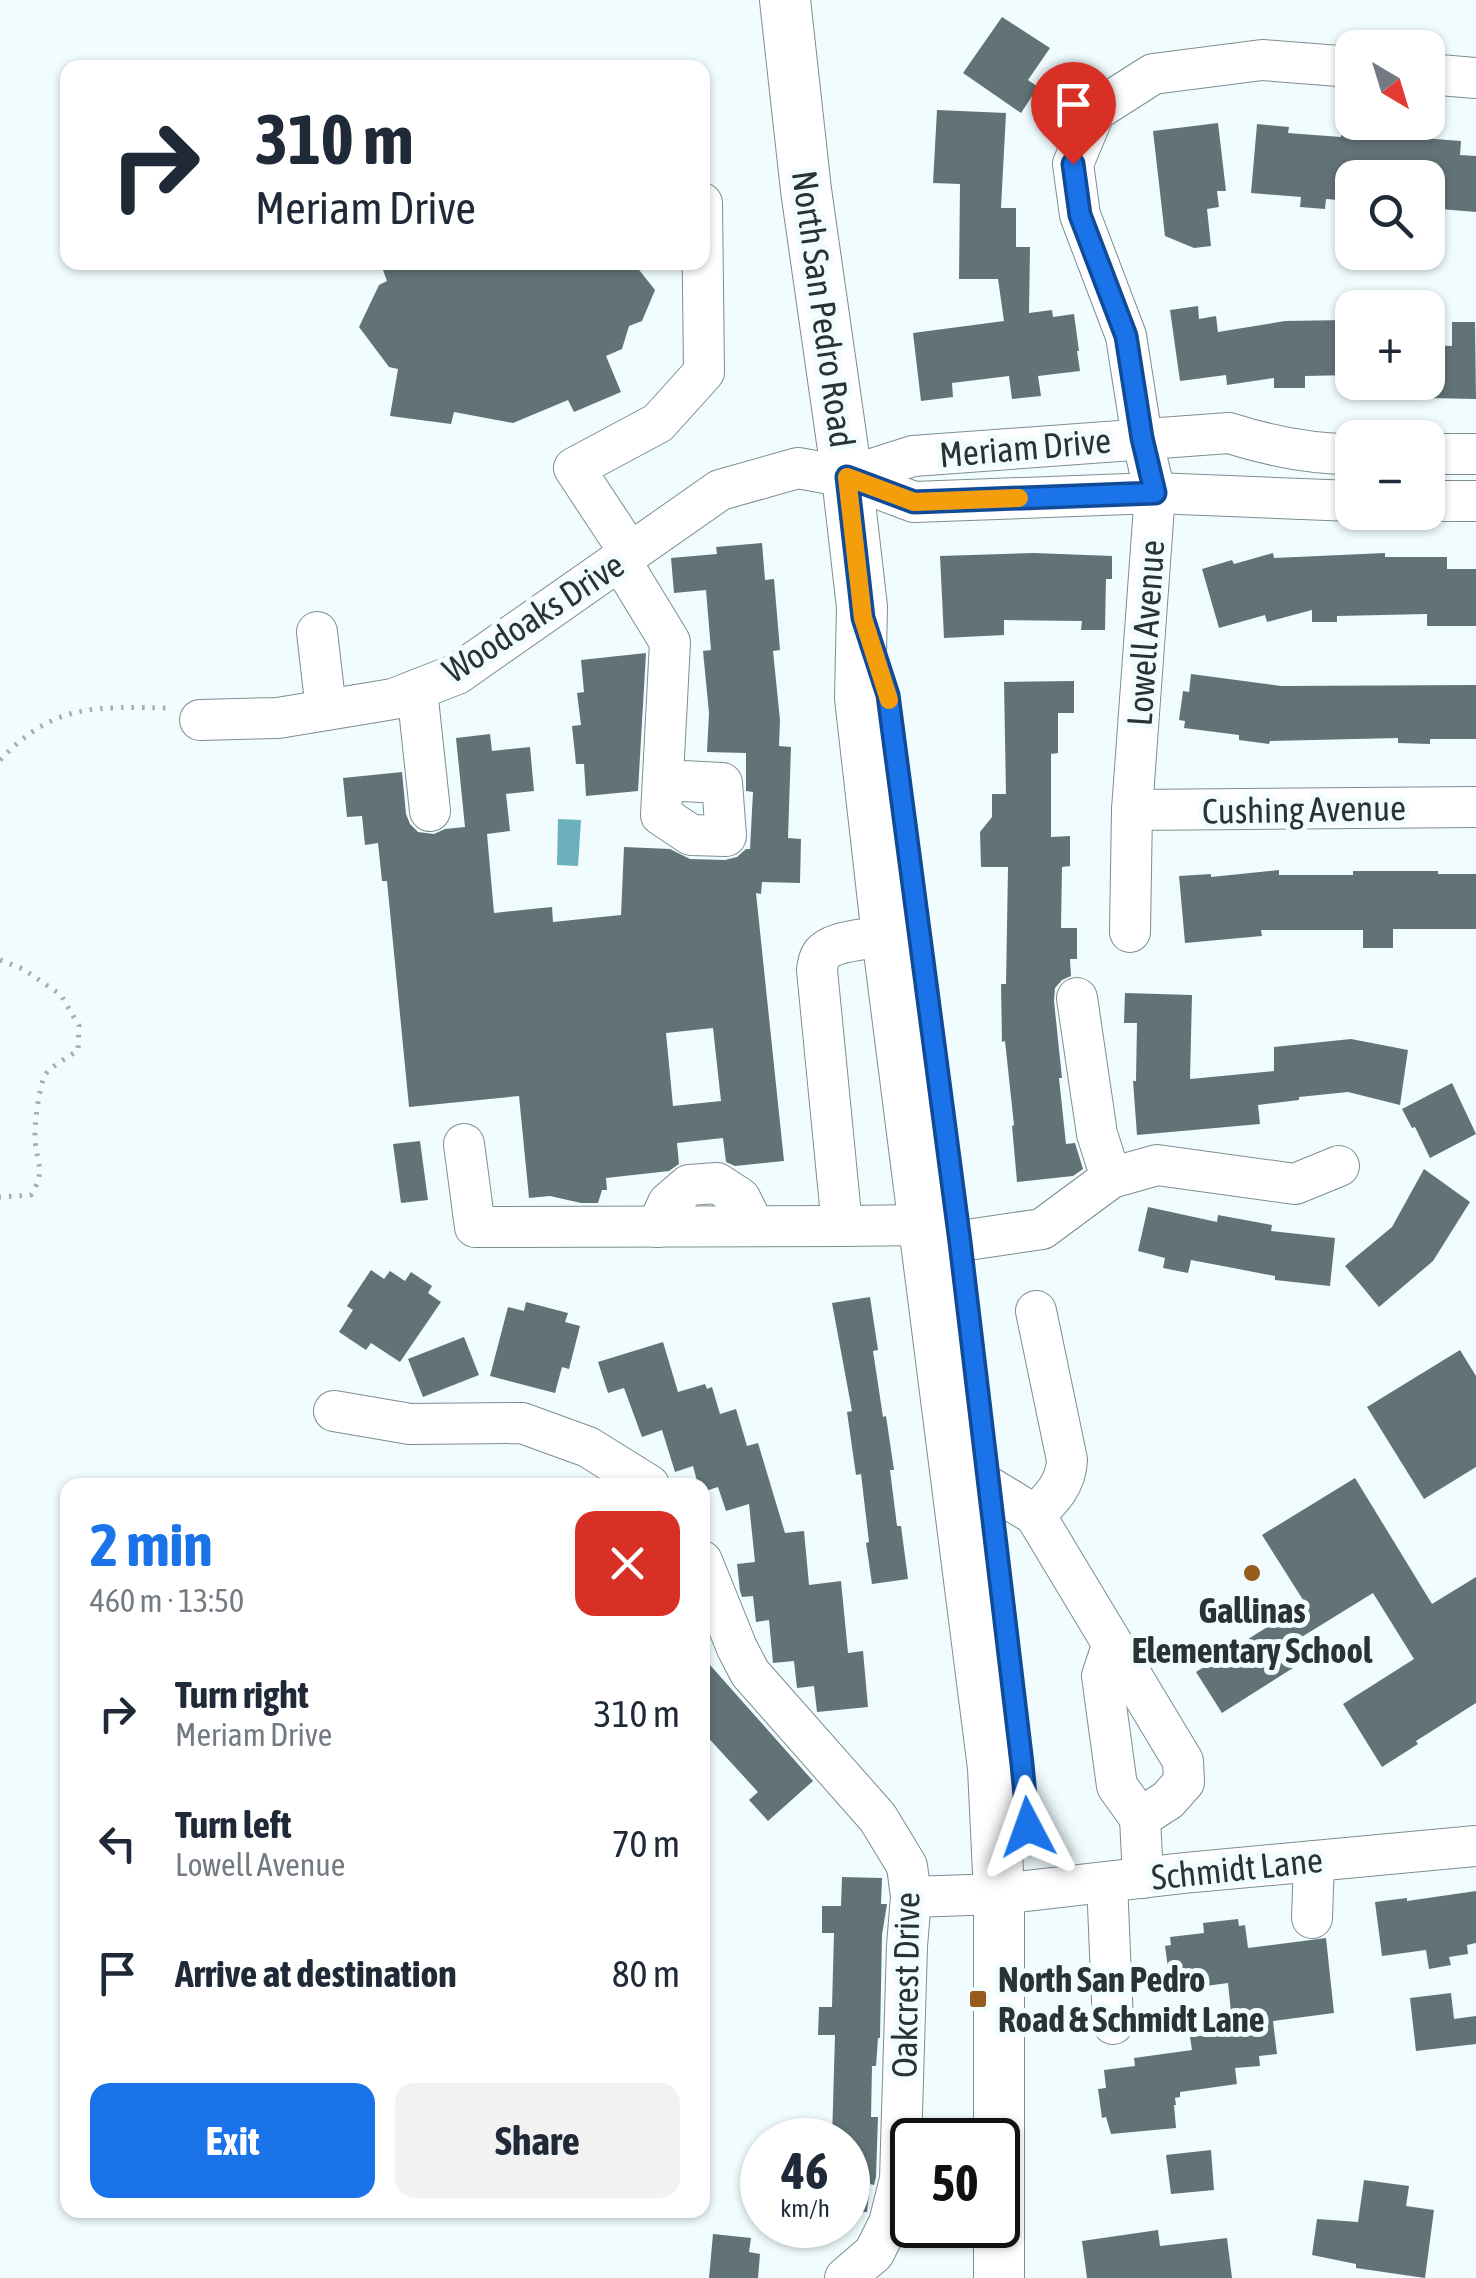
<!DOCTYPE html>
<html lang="en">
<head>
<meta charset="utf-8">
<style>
	:root { --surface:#fff; --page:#f2f2f3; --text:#1f2937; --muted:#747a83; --accent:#1a73e8 }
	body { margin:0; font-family:"Asap Condensed",sans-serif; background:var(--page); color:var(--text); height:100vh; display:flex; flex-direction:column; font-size:38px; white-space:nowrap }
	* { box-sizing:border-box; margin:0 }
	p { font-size:32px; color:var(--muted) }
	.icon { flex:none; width:55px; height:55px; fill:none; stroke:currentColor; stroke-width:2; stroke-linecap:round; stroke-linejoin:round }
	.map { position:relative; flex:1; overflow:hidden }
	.sheet { position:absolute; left:60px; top:1478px; width:650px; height:740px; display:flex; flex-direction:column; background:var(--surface); border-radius:20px; box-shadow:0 2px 8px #0004 }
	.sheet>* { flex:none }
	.top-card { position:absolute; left:60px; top:60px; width:650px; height:210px; border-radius:20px; box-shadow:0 2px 8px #0004; background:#fff; color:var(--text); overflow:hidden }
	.needle { width:65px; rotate:142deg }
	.buttons { position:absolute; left:1335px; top:30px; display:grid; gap:20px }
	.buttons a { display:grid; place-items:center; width:110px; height:110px; border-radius:20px; background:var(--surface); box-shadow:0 2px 8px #0004; font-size:50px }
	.speed { position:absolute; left:740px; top:2118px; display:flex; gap:20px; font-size:50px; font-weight:700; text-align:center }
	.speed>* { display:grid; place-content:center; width:130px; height:130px; border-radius:50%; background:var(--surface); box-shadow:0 2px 8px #0004; line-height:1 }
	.speed small { font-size:25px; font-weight:400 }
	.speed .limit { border:5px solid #111; border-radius:15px; background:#fff; color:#111 }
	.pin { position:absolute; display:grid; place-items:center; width:85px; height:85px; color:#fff; margin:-102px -42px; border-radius:50% 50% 50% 0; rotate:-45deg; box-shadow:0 0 10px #0007 }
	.pin .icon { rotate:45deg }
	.me { position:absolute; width:110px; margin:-55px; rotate:356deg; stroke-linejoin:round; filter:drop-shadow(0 0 8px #0008) }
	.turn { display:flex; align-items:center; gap:35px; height:210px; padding:0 30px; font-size:45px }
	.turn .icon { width:130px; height:130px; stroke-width:2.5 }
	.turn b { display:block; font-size:70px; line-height:85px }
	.round { display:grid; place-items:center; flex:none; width:105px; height:105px; border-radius:20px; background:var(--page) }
	.head { display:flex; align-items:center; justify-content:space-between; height:170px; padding:0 30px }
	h1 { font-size:60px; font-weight:700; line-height:75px; color:var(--accent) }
	.button { display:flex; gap:20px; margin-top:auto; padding:20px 30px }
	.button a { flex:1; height:115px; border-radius:20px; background:var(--accent); color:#fff; font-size:40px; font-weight:700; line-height:115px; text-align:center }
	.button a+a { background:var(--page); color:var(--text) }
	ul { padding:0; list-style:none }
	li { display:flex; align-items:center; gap:30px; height:130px; padding:0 30px }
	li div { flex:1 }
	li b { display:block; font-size:38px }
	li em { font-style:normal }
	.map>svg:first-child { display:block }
	.water { fill:#6db0bd }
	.building { fill:#627377; fill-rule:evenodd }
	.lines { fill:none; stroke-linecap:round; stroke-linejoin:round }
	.minor-casing { stroke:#7c8e91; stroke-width:42 }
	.major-casing { stroke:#7c8e91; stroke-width:52 }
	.path { stroke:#a2adaf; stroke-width:5; stroke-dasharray:2.5 8; stroke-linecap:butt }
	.minor { stroke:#fff; stroke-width:40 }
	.major { stroke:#fff; stroke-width:50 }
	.route-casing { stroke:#114b97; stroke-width:25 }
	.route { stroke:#1a73e8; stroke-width:18 }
	.slow { stroke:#f59e0b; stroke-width:18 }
	.poi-dot { fill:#975a1d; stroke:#f0fcfe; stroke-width:4 }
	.labels { text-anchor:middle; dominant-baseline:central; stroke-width:10; stroke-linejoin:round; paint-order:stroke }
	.street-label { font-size:35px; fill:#2b3234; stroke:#f0fcfe }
	.poi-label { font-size:35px; font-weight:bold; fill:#2b3234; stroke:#f0fcfe }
</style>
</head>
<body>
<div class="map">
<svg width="1476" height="2278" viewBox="0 0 1476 2278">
	<rect width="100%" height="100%" fill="#f0fcfe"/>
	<path class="water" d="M558,819l23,1 -3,46 -21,-1z"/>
	<g class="building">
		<path d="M1002,17l48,31 -22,32 10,7 -17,26 -58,-40z"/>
		<path d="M937,110l69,3 -5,95h15v39h14l-1,66 23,-3 1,7 21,-3 5,37h-2l3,20 -42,5 3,20 -29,3 -3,-23 -57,7 1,14 -32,4 -8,-68 91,-12 -6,-42h-39l1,-95 -27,-1z"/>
		<path d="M1218,123l8,68h-9l2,16 -12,2 4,37 -17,2 -29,-12 -12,-105z"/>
		<path d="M1257,124l32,3 -1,6 53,4 1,-5 119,9 -1,14 16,1v56l-48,-4v-30h-76v23l-26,-2 -1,10 -25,-2 1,-10 -50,-4z"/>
		<path d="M380,262h237l19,4 19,24 -13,31 -13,5 -7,23 -16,7 15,36 -47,20 -6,-12 -55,23 -59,-11 -3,12 -61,-8 8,-47 -9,-2 -30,-40 20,-42 8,-4z"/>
		<path d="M1198,306l1,13 17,-3 2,16 67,-11 62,-1 1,22h4v33l-47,1v12h-31v-10l-47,7 -1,-10 -46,6 -10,-71z"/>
		<path d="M1452,322h23l1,77 -48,-1v-53l24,1z"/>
		<path d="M762,543l3,37 9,-1 6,71 -7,1 7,69 -1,26 12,1 -3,91 13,1 -1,44 -38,-1 -1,12 -5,-1 28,268 -49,5 -9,-4 -3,-24 -46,5 2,21 -10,7 -63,7 1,12h-5l-4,13h-17l-31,-7 -21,2 -10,-102 -110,11 -22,-226h-5l-4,-38 -13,2 -3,-29 -15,1 -4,-39 59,-6 4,42 4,10 8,8 16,2 11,-5 20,-2 -9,-89 34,-4 2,17 38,-4 4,44 -28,3 4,37 -23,3 7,79 58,-6 1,15 68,-7 3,-68 46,2 20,10 35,1 12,-3 9,-8h4l3,-57 -7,-1v-38l-39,-1 2,-39 -6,-62 8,-1 -5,-60 -32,3 -3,-35 46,-4 -1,-7zM713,1028l8,73 -48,5 -7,-73z"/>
		<path d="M1034,553l78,3v23h-6l-1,51h-24l1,-9 -78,-1v15l-60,3 -4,-82z"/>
		<path d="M1273,553l1,5 111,-5v4h62v12h29v57h-49v-12l-90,2v6h-25v-12l-45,12 -2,-7 -46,13 -17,-59 30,-9 2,4z"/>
		<path d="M646,653l-8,138 -52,5 -2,-32h-8l-4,-38 9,-1 -4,-32 7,-1 -3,-32z"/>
		<path d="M1191,674l90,12 195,-1v54h-46v5l-32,-1v-5l-128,3 -1,3 -30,-4v-5l-55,-7 1,-7 -6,-1 4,-29 6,1z"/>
		<path d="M1074,681v32h-16v40l-7,1v83l19,-1v30l-8,1 -1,61h16v31h-7l1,17 -9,4 -7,8 -1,13 8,77h-3l7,66 9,-1 8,26 -10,7 -56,6 -5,-56 2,-1 -9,-84 -3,1 -1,-58h5l2,-117h-27l-1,-35 12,-15v-23h14l-2,-112z"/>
		<path d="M1279,870v5h74v-4h85v3h38v55h-83v19h-30v-18h-102l1,6 -77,7 -6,-67 32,-2v3z"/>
		<path d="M1125,993l67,2 -2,84 84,-8v-24l77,-8 57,11 -8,55 -52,-13 -49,5v3l-41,5 2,19 -123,11 -4,-54h3l1,-58h-13z"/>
		<path d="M1452,1083l24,51 -46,24 -15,-31 -3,1 -10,-19z"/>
		<path d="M420,1141l8,59 -27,3 -8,-59z"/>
		<path d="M1424,1169l46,33 -37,59 -54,46 -34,-41 47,-39z"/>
		<path d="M1148,1207l69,15 1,-7 54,10 -1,6 64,7 -5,48 -55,-6v-4l-84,-16 -3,13 -25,-5 2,-10 -27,-7z"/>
		<path d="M371,1270l13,9 6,-8 15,10 6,-9 21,14 -4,7 13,9 -41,60 -29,-19 -5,7 -27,-18 14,-22 -6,-4z"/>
		<path d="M870,1297l8,53 -5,1 10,66 3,-1 8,54h-4l7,56h4l7,53 -36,5 -6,-41 3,-1 -8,-68 -5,1 -9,-63 5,-1 -20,-108z"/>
		<path d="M526,1302l42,11 -3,9 15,4 -11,43 -7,-2 -7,26 -65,-17 18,-69 16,4z"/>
		<path d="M464,1337l15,38 -56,22 -15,-38z"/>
		<path d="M663,1342l15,50 27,-8 2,5 5,-2 8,27 16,-5 11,37 11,-3 27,90 19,-2 5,54 32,-4 7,72 15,-2 5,56 -51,5 -3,-26 -17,2 -3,-27 -21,2 -4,-43 -13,2 -3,-26 -11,1 -2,-6 -3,-27 18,-2 -6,-58 -23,7 -8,-24 -16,5v-7h-4l-5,-19 -18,6 -13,-42 -20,7 -18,-49 -16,5 -10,-31z"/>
		<path d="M1460,1350l16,26v91l-52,32 -57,-92z"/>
		<path d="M1355,1478l77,126 44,-27v126l-60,38 2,3 -36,23 -39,-63 71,-45 -41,-66 -73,45 12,18 -90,57 -26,-41 109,-69 -43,-68z"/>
		<path d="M702,1656l111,125 -45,40 -19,-21 9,-8 -56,-61z"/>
		<path d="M842,1877l40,1 -1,26h6l-5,31 -2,103h-2l-2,28h-4l-1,51h7l-2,60 -2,8 -4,-1 -3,28h-19v-72h-16l3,-105h-17l1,-28h13l2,-74h-12v-27h19z"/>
		<path d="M1476,1891v52l-9,2 1,9 -19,3 2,8 -22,4 -3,-19 -44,6 -7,-54 32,-4v3z"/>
		<path d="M1238,1919l1,7 6,-1 3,23 78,-10 8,75 -61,8 4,33 -18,2 1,10 -25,2 2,16 -57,8v5l-5,1 1,7h-2l2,23 -65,6 -5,-17 -4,1 -4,-29 8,-1 -2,-18 31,-4 -1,-8 58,-8 -2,-13 43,-5 -5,-49 -52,7 -1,-8h-5l-5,-36 6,-1 -1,-8 34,-4 -1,-10z"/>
		<path d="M1451,1993l3,26 22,-3v28l-60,7 -6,-53z"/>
		<path d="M1211,2150l3,40 -43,4 -5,-39z"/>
		<path d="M1364,2180l45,6 -3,20 28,4 -9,68 -69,-10v-4l-44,-9 5,-36 41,3z"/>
		<path d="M1158,2230l2,16 67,-8 5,40h-145l-5,-37z"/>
		<path d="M713,2234l38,4 -2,14 11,2 -2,24h-49z"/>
	</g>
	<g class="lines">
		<g class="minor-casing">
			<g id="minor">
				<path d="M1428,74l48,4"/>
				<path d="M1428,454h48"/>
				<path d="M847,477l66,-21 316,-23c41,13 81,21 123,21"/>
				<path d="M1428,501h48"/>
				<path d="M630,553l-56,-85 84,-45 46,-51 -2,-169"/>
				<path d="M620,560l50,82 -9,173 30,20 35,1 -4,-53 -59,-3"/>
				<path d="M317,632l9,78"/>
				<path d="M417,690l13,121"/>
				<path d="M200,720l78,-2 115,-19 64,-25 263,-184 78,-22 49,9 67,25 241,-9 197,8"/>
				<path d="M1132,810l344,-3"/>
				<path d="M1130,932l2,-122 23,-317 -13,-55 -16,-102 -46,-121 -7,-51 22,-53 58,-37 109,-14 90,7"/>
				<path d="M887,936c-17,3 -54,4 -65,18 -4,5 -4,10 -5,16l25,256 82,-1"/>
				<path d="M1077,998l20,136 14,44"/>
				<path d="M464,1144l11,83 367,-1"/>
				<path d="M657,1227l11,-24 21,-18 28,-2 23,15 14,28"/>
				<path d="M927,1246l115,-17 69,-51 46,-13 138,19 44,-18"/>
				<path d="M334,1411l76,13 112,-1 66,24 61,38"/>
				<path d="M989,1487l46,28 148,246 1,21 -16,18 -28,18 3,60"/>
				<path d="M1035,1515c17,-17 31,-31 32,-55l-31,-149"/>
				<path d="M702,1561l35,87 13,25 128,145 29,48 4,31 -4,49 -7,233 -11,44 -15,30 -29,25"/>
				<path d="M1112,1646l-10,30 15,110 23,32"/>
				<path d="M1107,1882l6,142"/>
				<path d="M911,1897l88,-3 185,-21 292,-27"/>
				<path d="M1312,1918l2,-57"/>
			</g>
		</g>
		<g class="major-casing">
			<path id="major" d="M785,0l21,190 41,287 15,130 -2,91 27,238 106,832 6,126v384"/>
		</g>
		<g class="path">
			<path d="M0,760c55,-58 97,-53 171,-52"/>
			<path d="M0,960l23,9 38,26 18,31 -1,24c-9,7 -27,16 -33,25 -6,12 -11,51 -10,65 2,24 11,31 -4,55l-31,2"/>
		</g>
		<use href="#minor" class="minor"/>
		<use href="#major" class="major"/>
	</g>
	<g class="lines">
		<g class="route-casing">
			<path id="route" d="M1028,1827l-6,-63 -62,-522 -72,-547 -25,-77 -16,-141 67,25 241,-9 -13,-55 -16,-102 -46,-121 -7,-51"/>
		</g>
		<use href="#route" class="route"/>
		<path class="slow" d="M889,700l-26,-82 -16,-141 67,25 105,-4"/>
	</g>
	<g class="poi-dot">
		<circle cx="1252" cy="1573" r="10"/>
		<rect x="968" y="1989" width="20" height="20" rx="5"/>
	</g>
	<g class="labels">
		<g class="street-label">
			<text transform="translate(824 309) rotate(82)">North San Pedro Road</text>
			<text transform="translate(1025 447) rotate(-5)">Meriam Drive</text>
			<text transform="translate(533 617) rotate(-33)">Woodoaks Drive</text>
			<text transform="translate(1145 633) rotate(-86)">Lowell Avenue</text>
			<text transform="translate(1304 809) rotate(-1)">Cushing Avenue</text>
			<text transform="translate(1237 1868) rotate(-6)">Schmidt Lane</text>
			<text transform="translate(905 1985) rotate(-89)">Oakcrest Drive</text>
		</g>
		<g class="poi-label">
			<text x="1252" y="1610">Gallinas<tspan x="1252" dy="40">Elementary School</tspan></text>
			<text x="998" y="1979" text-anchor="start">North San Pedro<tspan x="998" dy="40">Road &amp; Schmidt Lane</tspan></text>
		</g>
	</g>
</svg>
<div class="buttons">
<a><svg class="needle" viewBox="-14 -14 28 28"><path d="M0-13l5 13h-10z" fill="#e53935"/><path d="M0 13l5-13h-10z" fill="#747a83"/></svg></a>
<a><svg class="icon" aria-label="search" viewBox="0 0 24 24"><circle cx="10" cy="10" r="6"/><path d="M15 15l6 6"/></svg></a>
<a>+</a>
<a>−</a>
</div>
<div class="speed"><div>46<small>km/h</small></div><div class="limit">50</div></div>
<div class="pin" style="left:1073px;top:164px;background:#d93025"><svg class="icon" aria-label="arrive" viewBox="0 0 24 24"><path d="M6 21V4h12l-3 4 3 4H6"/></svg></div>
<svg class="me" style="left:1028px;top:1827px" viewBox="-20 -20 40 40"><path d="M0-17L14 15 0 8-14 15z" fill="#1a73e8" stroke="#fff" stroke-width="4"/></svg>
<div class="top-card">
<div class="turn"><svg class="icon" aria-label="right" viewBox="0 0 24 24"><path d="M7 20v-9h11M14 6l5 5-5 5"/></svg><div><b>310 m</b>Meriam Drive</div></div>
</div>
<section class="sheet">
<div class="head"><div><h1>2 min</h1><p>460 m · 13:50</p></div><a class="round" style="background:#d93025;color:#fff"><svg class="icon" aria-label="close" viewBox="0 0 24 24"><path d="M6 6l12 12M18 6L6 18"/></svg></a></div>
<ul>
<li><svg class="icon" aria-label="right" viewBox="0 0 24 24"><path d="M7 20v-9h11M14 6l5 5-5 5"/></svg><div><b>Turn right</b><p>Meriam Drive</p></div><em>310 m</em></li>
<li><svg class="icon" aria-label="left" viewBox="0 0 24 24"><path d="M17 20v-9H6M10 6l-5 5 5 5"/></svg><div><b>Turn left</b><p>Lowell Avenue</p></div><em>70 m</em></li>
<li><svg class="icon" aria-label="arrive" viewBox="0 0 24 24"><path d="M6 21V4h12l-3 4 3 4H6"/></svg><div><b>Arrive at destination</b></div><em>80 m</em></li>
</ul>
<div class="button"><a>Exit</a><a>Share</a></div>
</section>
</div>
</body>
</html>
